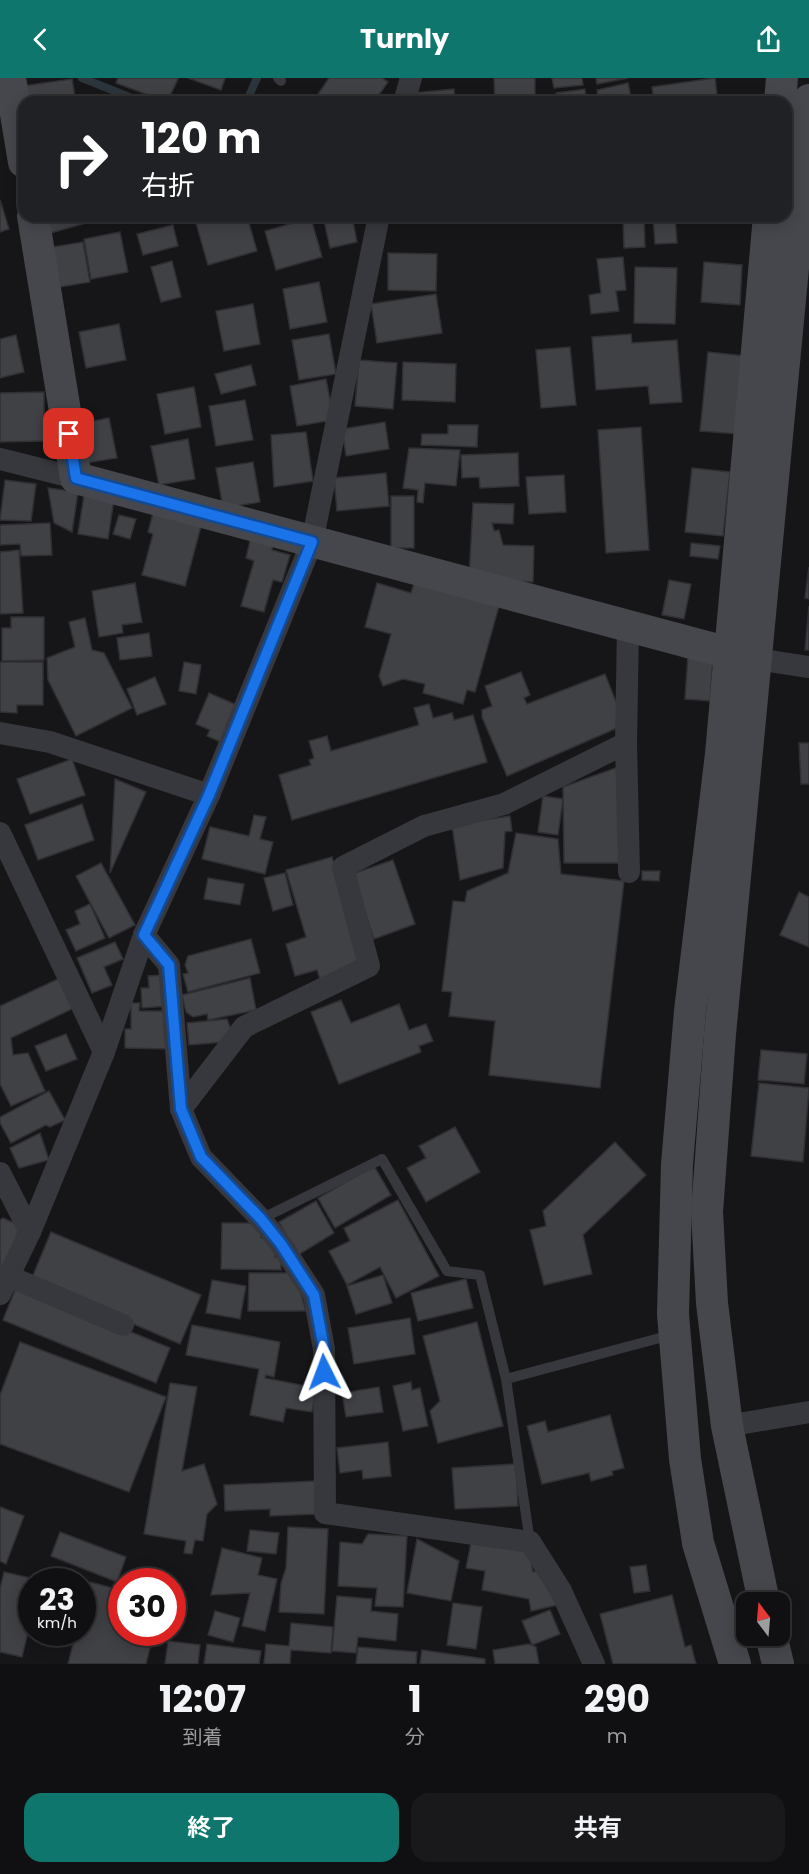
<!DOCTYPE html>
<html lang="ja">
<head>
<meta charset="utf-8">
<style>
	:root { --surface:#101012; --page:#19191b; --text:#f1f3f6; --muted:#9c9d9f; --line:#303032; --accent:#0f766e }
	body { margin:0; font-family:Poppins,"Noto Sans JP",sans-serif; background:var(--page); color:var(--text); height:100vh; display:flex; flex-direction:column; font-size:22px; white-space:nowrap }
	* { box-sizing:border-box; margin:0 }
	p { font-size:20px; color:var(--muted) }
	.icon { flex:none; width:33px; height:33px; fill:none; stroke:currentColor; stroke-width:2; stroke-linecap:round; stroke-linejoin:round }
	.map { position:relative; height:1586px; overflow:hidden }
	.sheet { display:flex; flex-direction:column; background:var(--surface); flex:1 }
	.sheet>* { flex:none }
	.banner { position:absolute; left:18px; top:18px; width:774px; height:126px; border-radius:18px; box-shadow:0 3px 15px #0003,0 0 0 2px var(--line); background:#202124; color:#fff; overflow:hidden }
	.needle { width:39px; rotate:344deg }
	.tools { position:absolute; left:736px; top:1514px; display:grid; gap:12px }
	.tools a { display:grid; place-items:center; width:54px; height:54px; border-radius:12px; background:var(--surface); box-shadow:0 3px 15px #0003,0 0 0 2px var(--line); font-size:30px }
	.speed { position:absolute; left:18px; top:1490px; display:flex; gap:12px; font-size:30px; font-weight:700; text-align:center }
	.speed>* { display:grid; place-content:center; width:78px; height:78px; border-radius:50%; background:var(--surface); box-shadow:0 3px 15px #0003,0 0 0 2px var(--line); line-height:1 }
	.speed small { font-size:15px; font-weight:400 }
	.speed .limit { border:9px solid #d22; background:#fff; color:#111 }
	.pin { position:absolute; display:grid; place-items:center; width:51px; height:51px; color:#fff; margin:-26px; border-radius:12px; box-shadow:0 3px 9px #0006 }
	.me { position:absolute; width:66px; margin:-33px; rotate:357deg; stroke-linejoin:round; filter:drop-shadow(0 0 4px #0008) }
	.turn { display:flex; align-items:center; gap:21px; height:126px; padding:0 24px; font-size:27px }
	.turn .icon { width:78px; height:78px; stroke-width:2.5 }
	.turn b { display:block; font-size:42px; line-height:51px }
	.eta { display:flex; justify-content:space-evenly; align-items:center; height:102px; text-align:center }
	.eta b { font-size:36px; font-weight:700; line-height:42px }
	.cta { display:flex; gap:12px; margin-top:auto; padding:12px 24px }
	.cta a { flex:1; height:69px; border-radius:18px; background:var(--accent); color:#fff; font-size:24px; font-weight:700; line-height:69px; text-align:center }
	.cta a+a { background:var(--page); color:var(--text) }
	header { display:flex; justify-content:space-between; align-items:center; height:78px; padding:0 24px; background:var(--accent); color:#fff; font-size:27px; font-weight:700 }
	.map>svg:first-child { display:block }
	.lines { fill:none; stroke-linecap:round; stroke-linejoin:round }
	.stream { stroke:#2c353c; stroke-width:8 }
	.building { fill:#404145; stroke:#303034; stroke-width:1.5 }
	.lane { stroke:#37383d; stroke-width:10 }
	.street { stroke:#37383d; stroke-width:22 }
	.secondary { stroke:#45474d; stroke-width:32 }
	.route-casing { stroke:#114b97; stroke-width:15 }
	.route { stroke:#1a73e8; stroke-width:10 }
</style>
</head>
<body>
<header><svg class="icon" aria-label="back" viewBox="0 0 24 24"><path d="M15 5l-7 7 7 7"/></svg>Turnly<svg class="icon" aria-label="share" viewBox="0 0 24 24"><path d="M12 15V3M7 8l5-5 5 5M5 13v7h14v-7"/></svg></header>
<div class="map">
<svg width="809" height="1586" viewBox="0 0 809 1586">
	<rect width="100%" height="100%" fill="#161618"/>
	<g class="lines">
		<g class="stream">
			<path d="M82,0l60,24"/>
			<path d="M242,24l7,-6 8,-18"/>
		</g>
	</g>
	<g class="building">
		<path d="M118,0h58l2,1 -11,23 -51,-19z"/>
		<path d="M188,0h37l-4,12z"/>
		<path d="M329,0h53l6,4 -14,20h-57l-3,-2z"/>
		<path d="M494,0h41v19l-10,1v4h-30z"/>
		<path d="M552,0h30l1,7 -29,3z"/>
		<path d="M596,0h32l-31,6z"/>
		<path d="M715,0l3,24h-64l-2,-15z"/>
		<path d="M72,1l4,23h-50l-3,-16z"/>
		<path d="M628,5l4,19h-33l-2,-12z"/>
		<path d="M454,11l1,13h-41l-1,-9z"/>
		<path d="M585,11l1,13h-29l-1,-9z"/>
		<path d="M0,122l9,29 -9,3z"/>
		<path d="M43,138h68l-64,18z"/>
		<path d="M194,138h53l10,35 -49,14z"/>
		<path d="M266,138h20l-18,6z"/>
		<path d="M323,138h29l5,26 -27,6z"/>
		<path d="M623,138h21l1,31 -21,1z"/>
		<path d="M653,138h22l2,27 -22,1z"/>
		<path d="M311,140l11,39 -46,13 -11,-39z"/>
		<path d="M173,147l5,21 -35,9 -6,-21z"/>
		<path d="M120,154l8,40 -37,7 -7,-40z"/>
		<path d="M83,164l7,40 -36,6 -8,-40z"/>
		<path d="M388,175l49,1 -1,37 -48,-1z"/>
		<path d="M623,179l3,33 -10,1 3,20 -28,3 -2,-19 12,-2 -4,-34z"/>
		<path d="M172,183l9,36 -20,5 -10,-35z"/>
		<path d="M704,184l38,3 -2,40 -39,-3z"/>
		<path d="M635,189l42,1 -2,56 -41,-1z"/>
		<path d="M319,204l8,40 -37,7 -7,-40z"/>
		<path d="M436,216l6,39 -65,10 -6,-39z"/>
		<path d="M253,226l7,40 -36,7 -8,-40z"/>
		<path d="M119,246l7,36 -40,8 -7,-36z"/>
		<path d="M329,256l7,40 -37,6 -7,-40z"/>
		<path d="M631,256l1,9 45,-3 5,62 -32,2 -2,-18 -52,4 -4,-53z"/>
		<path d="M16,257l8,37 -24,6v-39z"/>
		<path d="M570,269l6,58 -35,3 -5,-58z"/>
		<path d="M708,274l38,4 -8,78 -38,-3z"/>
		<path d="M359,282l38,3 -4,46 -38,-3z"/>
		<path d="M403,284l53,2 -1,38 -53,-2z"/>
		<path d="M251,287l5,20 -35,9 -6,-20z"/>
		<path d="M326,301l8,41 -37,6 -7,-40z"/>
		<path d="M194,309l7,40 -36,7 -8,-40z"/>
		<path d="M44,314v49l-44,1v-49z"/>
		<path d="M245,322l8,40 -37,6 -7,-40z"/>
		<path d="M109,340l8,40 -37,6 -7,-39z"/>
		<path d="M385,344l4,27 -43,7 -4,-27z"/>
		<path d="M448,347h30l-1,22 -56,-2 1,-11h26z"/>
		<path d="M641,349l8,123 -43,3 -8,-123z"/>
		<path d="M306,354l7,49 -39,6 -3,-52z"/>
		<path d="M188,361l7,40 -36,6 -8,-39z"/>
		<path d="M409,370l51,2 -4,36 -31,-3 -2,20 -6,-1 1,-12 -15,-2z"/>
		<path d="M518,375l1,33 -39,2 -1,-11 -17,1 -1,-23z"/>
		<path d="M253,384l7,40 -37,6 -7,-40z"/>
		<path d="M692,390l38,4 -7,64 -38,-4z"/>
		<path d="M386,395l3,33 -52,5 -3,-33z"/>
		<path d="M564,397l2,37 -37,2 -3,-37z"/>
		<path d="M5,402l31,4 -5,37 -31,-1z"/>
		<path d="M48,410l30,4 -6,40 -18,-9z"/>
		<path d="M84,417l30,4 -6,40 -30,-5z"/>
		<rect x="391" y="418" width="23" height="52"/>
		<path d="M473,425l41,1 -1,20 -21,-1 2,8 5,-1 4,15 31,1 -1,36 -64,-3z"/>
		<path d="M155,428l48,13 -18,67 -43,-11 11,-41 -5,-2z"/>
		<path d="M119,437l17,4 -6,20 -17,-5z"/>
		<path d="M50,445l2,32 -31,1 -1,-12 -20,1v-20z"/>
		<path d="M251,459l22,7 -1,6 18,5 -8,27 -9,-2 -9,32 -23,-6 13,-45 -8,-3z"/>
		<path d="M691,465l29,3 -2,13 -28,-3z"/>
		<path d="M19,472l4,63 -23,1v-62z"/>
		<path d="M809,489v32l-4,-1z"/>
		<path d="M669,502l22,4 -7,35 -22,-4z"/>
		<path d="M135,505l7,39 -20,3 1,8 -24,4 -7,-46z"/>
		<path d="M377,505l34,10 3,-10 85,23 -24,86 -8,-2 -4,14 -40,-11 2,-9 -22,-5 -20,7 -4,-10 12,-42 -26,-7z"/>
		<path d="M809,528v44h-4z"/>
		<path d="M11,539h33v43l-42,1v-33h9z"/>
		<path d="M85,540l7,32 12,3 28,55 -56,28 -28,-56 -1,-22 28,-11 -6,-25z"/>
		<path d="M149,555l3,23 -32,4 -3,-22z"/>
		<path d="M688,576l25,2 -3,45 -25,-2z"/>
		<path d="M0,584h43v43h-26v8l-17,-1z"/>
		<path d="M184,584l17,3 -5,29 -17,-3z"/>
		<path d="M521,594l9,23 -6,3 3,6 78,-30 19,48 -7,6 -110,48 -25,-59v-7l10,-4 -7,-20z"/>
		<path d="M155,599l11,27 -29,11 -10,-26z"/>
		<path d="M209,615l30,13 -16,37 -16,-7 3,-6 -14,-6z"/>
		<path d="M429,626l4,14 19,-5 2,7 19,-5 14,47 -195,58 -13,-45 32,-10 -2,-5 5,-2 -5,-17 18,-5 4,15 88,-26 -5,-17z"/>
		<path d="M799,665h10v41h-8z"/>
		<path d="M72,681l13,36 -55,19 -13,-35z"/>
		<path d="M618,689l1,96h-55l-1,-76z"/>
		<path d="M115,701l31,13 -36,81z"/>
		<path d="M543,718l20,3 -5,36 -20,-3z"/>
		<path d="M82,726l12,36 -56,20 -13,-35z"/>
		<path d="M254,737l12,2 -6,22 13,3 -8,32 -63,-15 8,-32 39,9z"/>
		<path d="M510,738l2,15 -7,1 -2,36 -43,12 -8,-55z"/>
		<path d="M516,755l42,6 3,35 63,7 -24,207 -111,-13 6,-54 -46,-5 3,-24 -10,-1 11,-90 12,1 2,-11 41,-18z"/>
		<path d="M332,779l33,108 -45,14 -3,-9 -22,6 -9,-32 20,-7 -20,-67z"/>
		<path d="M393,782l22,64 -41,15 -22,-65z"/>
		<path d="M101,785l34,62 -26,13 -33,-62z"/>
		<path d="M642,793h18l-1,10 -17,-1z"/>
		<path d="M285,795l8,32 -20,6 -9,-33z"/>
		<path d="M208,800l36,6 -4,21 -36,-6z"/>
		<path d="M799,814l10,5v50l-29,-12z"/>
		<path d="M90,826l15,34 -29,13 -10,-21 14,-6 -5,-13z"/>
		<path d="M251,861l9,34 -72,19 -5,-18 5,-1 -3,-8 3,-9z"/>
		<path d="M115,864l8,17 -19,8 8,18 -20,8 -15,-35z"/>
		<path d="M165,897l3,31 -26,2 -1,-20h8l-1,-12z"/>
		<path d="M60,900l14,30 -63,30 2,17 15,-2 17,38 -34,15 -11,-22v-78z"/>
		<path d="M250,900l6,32 -48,10 -1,-6 -14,3 -7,-5 -4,-17z"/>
		<path d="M341,922l10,23 48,-19 10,26 17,-6 7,17 -14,5 2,6 -82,32 -28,-72z"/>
		<path d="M131,925h9l-1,8h29l-1,38 -42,-1v-19h6z"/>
		<path d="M227,941l5,13 -8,10 -35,3 -2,-22z"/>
		<path d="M66,956l11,25 -31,12 -11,-25z"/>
		<path d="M761,972l46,4 -3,30 -46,-4z"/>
		<path d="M759,1005l50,5 -6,74 -52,-6z"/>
		<path d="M49,1013l16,29 -15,7 -4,-2 -35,18 -11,-20v-6z"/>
		<path d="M455,1049l25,45 -54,30 -19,-34 19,-10 -7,-12z"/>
		<path d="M40,1055l9,27 -30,8 -9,-20z"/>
		<path d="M615,1064l31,33 -63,60 9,39 -48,11 -14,-55 16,-4 -3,-15z"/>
		<path d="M374,1088l17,29 -56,33 -17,-30z"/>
		<path d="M398,1122l41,76 -43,22 -16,-31 -33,18 -18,-34 21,-10 -6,-13z"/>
		<path d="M316,1123l18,32 -36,22 -19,-33z"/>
		<path d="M3,1140l18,8 -21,50v-56z"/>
		<path d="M222,1145h39v15h14v19h6v13l-60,-1z"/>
		<path d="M51,1154l150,63 -21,49 -149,-64z"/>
		<path d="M249,1195h46l11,38h-58z"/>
		<path d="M383,1197l9,28 -36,11 -9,-28z"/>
		<path d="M466,1201l7,29 -55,13 -7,-28z"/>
		<path d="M212,1202l34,6 -6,33 -34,-6z"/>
		<path d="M17,1207l153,63 -14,35 -153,-63z"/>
		<path d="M410,1240l5,36 -61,10 -6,-36z"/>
		<path d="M477,1244l26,104 -65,17 -8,-32 10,-10 -17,-65z"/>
		<path d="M192,1247l88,17 -6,35 -8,-2 -1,3 51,10 -4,24 -26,-4 -3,14 -33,-7 9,-46 -73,-14z"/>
		<path d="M20,1264l146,55 -37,95 -129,-48v-49z"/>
		<path d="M411,1304l1,8 8,-2 8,38 -25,5 -10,-45z"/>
		<path d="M170,1305l27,4 -15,84 22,-7 13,40 -10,10 -4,27 -8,-1 -3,14 -8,-1 2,-12 -42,-7z"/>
		<path d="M379,1309l4,25 -37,5 -4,-24z"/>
		<path d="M610,1337l14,53 -12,3 1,4 -22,6 -2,-8 -47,11 -15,-58 18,-5 3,11z"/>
		<path d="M388,1364l3,34 -28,3 -1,-9 -22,3 -3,-25z"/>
		<path d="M516,1386l2,42 -63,3 -3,-41z"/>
		<path d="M315,1403l2,33 -47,2v-7l-45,2 -1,-26z"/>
		<path d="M0,1429l24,9 -18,48 -6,-3z"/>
		<path d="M288,1449l40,2 -4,85 -45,-2 2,-29 5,-15z"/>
		<path d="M250,1452l29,3 -3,21 -29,-3z"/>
		<path d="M60,1454l66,25 -9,25 -66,-26z"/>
		<path d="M368,1456l39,2 -4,71 -28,-1 2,-18 -39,-2 2,-44 22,2z"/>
		<path d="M472,1460l57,11 4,23 9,-2 20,34 -31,7 -2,-12 -47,-9 3,-19 -19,-3z"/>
		<path d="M417,1461l42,22 -8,40 -44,-8z"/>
		<path d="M222,1470l40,10 -4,17 19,4 -12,52 -23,-5 8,-33 -39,2z"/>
		<path d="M646,1487l4,26 -16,2 -4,-26z"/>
		<path d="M4,1494l35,8 -7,1v34l-10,42 -22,-5v-63z"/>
		<path d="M90,1504l30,8 2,-7v49h32l-8,32h-78l8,-32h6v-24z"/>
		<path d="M672,1517l13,52 6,-2 5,19h-83l-13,-50z"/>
		<path d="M337,1518l35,3 -1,12 27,3 -2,27 -38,-4 -2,16 -24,-2z"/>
		<path d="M453,1525l29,4 -6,42 -29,-4z"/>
		<path d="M550,1532l10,24 -28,11 -10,-24z"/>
		<path d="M215,1533l25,7 -7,24 -25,-7z"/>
		<path d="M291,1545l42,4 -2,26 -40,-3 -1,14h-26l2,-20 23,2z"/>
		<path d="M168,1563l32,4 -2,19h-33z"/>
		<path d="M207,1566l54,7 -2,13h-55z"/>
		<path d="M529,1566l7,3 3,17h-44l-2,-14z"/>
		<path d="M358,1569l59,5 -1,12h-60z"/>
		<path d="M422,1572l63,9v5h-65z"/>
	</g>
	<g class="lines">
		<g class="lane">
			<path d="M278,0l3,3"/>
			<path d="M261,1141l121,-60 65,112 33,4 26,104 24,163"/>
			<path d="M506,1301l165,-44"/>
		</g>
		<g class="street">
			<path d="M404,24l7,-24"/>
			<path d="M0,381l76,19"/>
			<path d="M742,579l67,10"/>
			<path d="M0,655l50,9 159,53"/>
			<path d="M626,665l2,-117"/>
			<path d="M0,755l104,219"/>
			<path d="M144,857l25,30 12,144 20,48 60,62 20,25 33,51 10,54 1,164 205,29 31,49 33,73"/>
			<path d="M181,1031l63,-82 125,-61 -26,-99 81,-41 80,-22 122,-61 3,129"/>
			<path d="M0,1095l30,59"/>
			<path d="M8,1198l115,49"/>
			<path d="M0,1216l30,-62 74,-180 40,-117 65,-140 103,-253 67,-326"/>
			<path d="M727,1348l82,-14"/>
		</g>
		<g class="secondary">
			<path d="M10,0l14,84"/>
			<path d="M780,24l2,-24"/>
			<path d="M33,138l43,262 653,175"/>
			<path d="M764,1524l-37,-176 -15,-123 -5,-91 13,-178 89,-934"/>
			<path d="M771,1557l7,29"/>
			<path d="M735,1586l-37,-121 -13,-84 -12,-145 4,-150 13,-153 31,-257 48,-538"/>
		</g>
	</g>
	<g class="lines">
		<g class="route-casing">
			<path id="route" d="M69,356l7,44 236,64 -103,253 -65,140 25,30 12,144 20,48 60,62 20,25 33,51 10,54v23"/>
		</g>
		<use href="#route" class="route"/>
	</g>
</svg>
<div class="tools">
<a><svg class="needle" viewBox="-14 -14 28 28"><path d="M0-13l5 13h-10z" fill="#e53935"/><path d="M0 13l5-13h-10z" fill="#9c9d9f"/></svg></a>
</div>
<div class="speed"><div>23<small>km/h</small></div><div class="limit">30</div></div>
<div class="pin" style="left:69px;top:356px;background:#d93025"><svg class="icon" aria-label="arrive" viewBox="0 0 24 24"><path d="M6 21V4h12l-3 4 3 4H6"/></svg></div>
<svg class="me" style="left:324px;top:1294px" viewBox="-20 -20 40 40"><path d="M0-17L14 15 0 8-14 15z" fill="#1a73e8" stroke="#fff" stroke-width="4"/></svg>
<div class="banner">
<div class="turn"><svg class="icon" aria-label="right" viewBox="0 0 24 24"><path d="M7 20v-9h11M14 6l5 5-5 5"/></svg><div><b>120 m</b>右折</div></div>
</div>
</div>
<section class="sheet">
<div class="eta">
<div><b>12:07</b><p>到着</p></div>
<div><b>1</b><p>分</p></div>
<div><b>290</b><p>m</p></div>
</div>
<div class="cta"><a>終了</a><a>共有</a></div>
</section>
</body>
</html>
